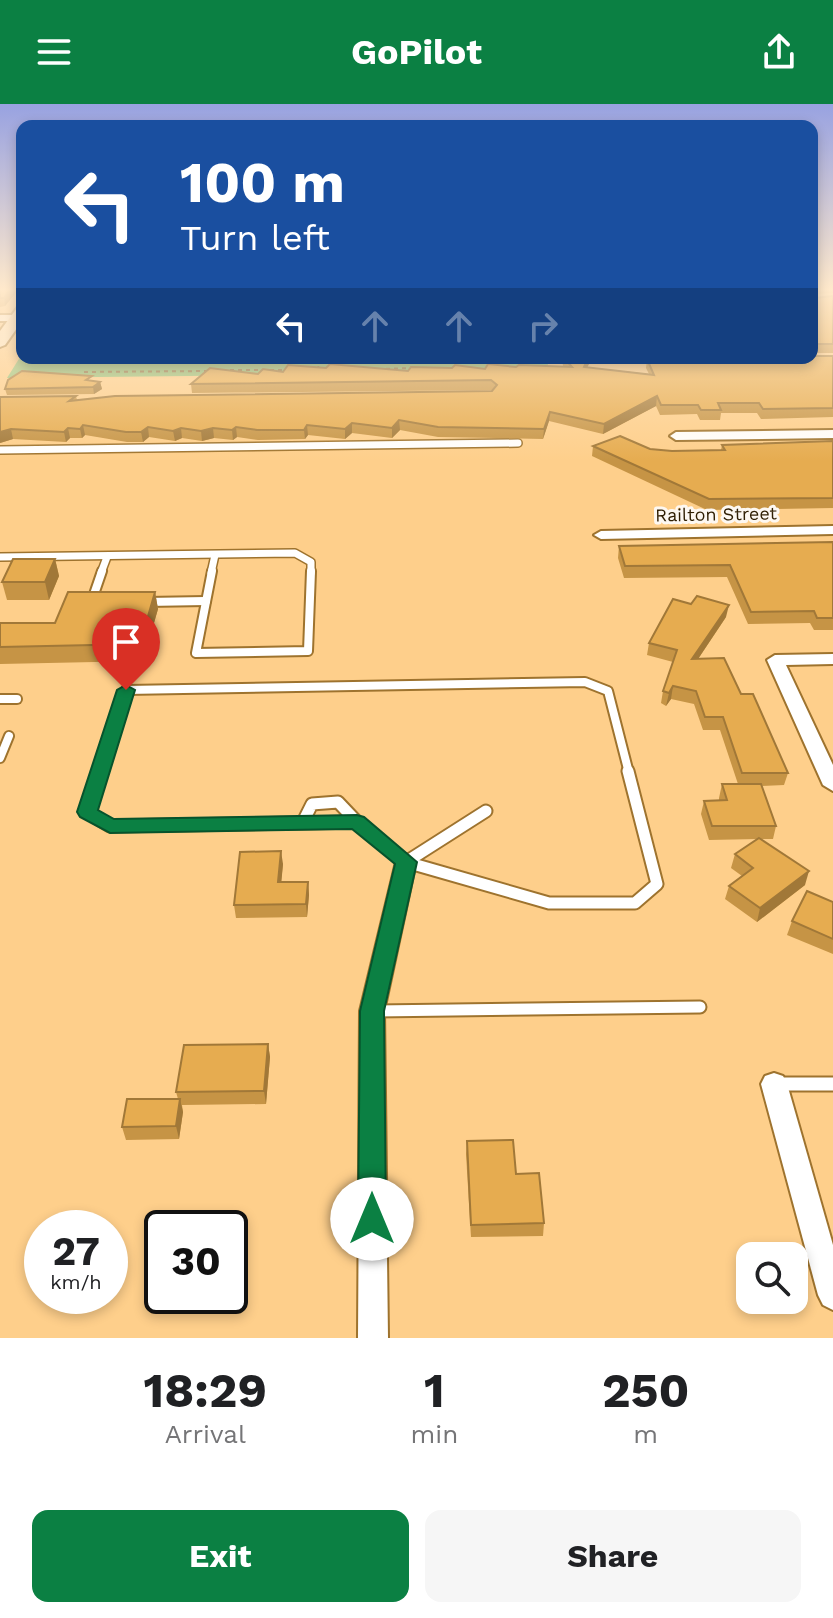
<!DOCTYPE html>
<html lang="en">
<head>
<meta charset="utf-8">
<style>
	:root { --surface:#fff; --page:#f6f6f6; --text:#202124; --muted:#757577; --accent:#0b8043 }
	body { margin:0; font-family:"Work Sans",sans-serif; background:var(--page); color:var(--text); height:100vh; display:flex; flex-direction:column; font-size:30px; white-space:nowrap }
	* { box-sizing:border-box; margin:0 }
	p { font-size:26px; color:var(--muted) }
	.icon { flex:none; width:44px; height:44px; fill:none; stroke:currentColor; stroke-width:2; stroke-linecap:round; stroke-linejoin:round }
	.map { position:relative; height:1234px; overflow:hidden }
	.panel { display:flex; flex-direction:column; background:var(--surface); flex:1 }
	.panel>* { flex:none }
	.top-card { position:absolute; left:16px; top:16px; width:802px; height:244px; border-radius:16px; box-shadow:0 4px 12px #0003; background:#1a4fa0; color:#fff; overflow:hidden }
	.fabs { position:absolute; left:736px; top:1138px; display:grid; gap:16px }
	.fabs a { display:grid; place-items:center; width:72px; height:72px; border-radius:16px; background:var(--surface); box-shadow:0 4px 12px #0003; font-size:40px }
	.speed { position:absolute; left:24px; top:1106px; display:flex; gap:16px; font-size:40px; font-weight:700; text-align:center }
	.speed>* { display:grid; place-content:center; width:104px; height:104px; border-radius:50%; background:var(--surface); box-shadow:0 4px 12px #0003; line-height:1 }
	.speed small { font-size:20px; font-weight:400 }
	.speed .limit { border:4px solid #111; border-radius:12px; background:#fff; color:#111 }
	.pin { position:absolute; display:grid; place-items:center; width:68px; height:68px; color:#fff; margin:-82px -34px; border-radius:50% 50% 50% 0; rotate:-45deg; box-shadow:0 0 8px #0007 }
	.pin .icon { rotate:45deg }
	.me { position:absolute; width:88px; margin:-44px; rotate:0deg; stroke-linejoin:round; filter:drop-shadow(0 0 6px #0008) }
	.turn { display:flex; align-items:center; gap:28px; height:168px; padding:0 32px; font-size:36px }
	.turn .icon { width:104px; height:104px; stroke-width:2.5 }
	.turn b { display:block; font-size:56px; line-height:68px }
	.lanes { display:flex; align-items:center; height:76px; padding:0 32px; background:#0003; justify-content:center; gap:40px; direction:ltr }
	.lanes .off { opacity:.35 }
	.eta { display:flex; justify-content:space-evenly; align-items:center; height:136px; text-align:center }
	.eta b { font-size:48px; font-weight:700; line-height:56px }
	.button { display:flex; gap:16px; margin-top:auto; padding:16px 32px }
	.button a { flex:1; height:92px; border-radius:16px; background:var(--accent); color:#fff; font-size:32px; font-weight:700; line-height:92px; text-align:center }
	.button a+a { background:var(--page); color:var(--text) }
	header { display:flex; justify-content:space-between; align-items:center; height:104px; padding:0 32px; background:var(--accent); color:#fff; font-size:36px; font-weight:700 }
	.map>svg:first-child { display:block }
	.green { fill:#8fc277 }
	.lines { fill:none; stroke-linecap:round; stroke-linejoin:round }
	.lane-far3-casing { stroke:#9e732e; stroke-width:10 }
	.lane-far2-casing { stroke:#9e732e; stroke-width:12 }
	.lane-far1-casing { stroke:#9e732e; stroke-width:15 }
	.lane-casing { stroke:#9e732e; stroke-width:17 }
	.street-casing { stroke:#9e732e; stroke-width:4 }
	.secondary-casing { stroke:#9e732e; stroke-width:4 }
	.path { stroke:#917243; stroke-width:2; stroke-dasharray:4 4; stroke-linecap:butt }
	.lane-far3 { stroke:#fff; stroke-width:7 }
	.lane-far2 { stroke:#fff; stroke-width:8 }
	.lane-far1 { stroke:#fff; stroke-width:11 }
	.lane { stroke:#fff; stroke-width:13 }
	.street { fill:#fff; fill-rule:evenodd }
	.secondary { fill:#fdeacc; fill-rule:evenodd }
	.wall { fill:#c69445 }
	.shaded-wall { fill:#a17838 }
	.building { fill:#e6ac50; stroke:#a17838; stroke-width:2 }
	.route { fill:#0b8043; stroke:#07532c; stroke-width:2 }
	.labels { text-anchor:middle; dominant-baseline:central; stroke-width:6; stroke-linejoin:round; paint-order:stroke }
	.far-street-label { font-size:18px; fill:#2f1e02; stroke:#fdf8f2 }
</style>
</head>
<body>
<header><svg class="icon" aria-label="menu" viewBox="0 0 24 24"><path d="M4 6h16M4 12h16M4 18h16"/></svg>GoPilot<svg class="icon" aria-label="share" viewBox="0 0 24 24"><path d="M12 15V3M7 8l5-5 5 5M5 13v7h14v-7"/></svg></header>
<div class="map">
<svg width="833" height="1234" viewBox="0 0 833 1234">
	<rect width="100%" height="100%" fill="#fecf8b"/>
	<path class="green" d="M22,250v4h524l4,14 -543,6z"/>
	<g class="lines">
		<g class="lane-far3-casing">
			<g id="lane-far3">
				<path d="M0,346l518,-7"/>
				<path d="M0,453l295,-4 16,9v11"/>
				<path d="M101,469l6,-16"/>
				<path d="M211,469l4,-18"/>
			</g>
		</g>
		<g class="lane-far2-casing">
			<g id="lane-far2">
				<path d="M212,467l-16,82 112,-2 3,-80"/>
				<path d="M146,498l60,-1"/>
				<path d="M91,499l11,-32"/>
				<path d="M0,595h17"/>
				<path d="M0,654l9,-22"/>
				<path d="M100,669l26,-83 459,-8 23,9 21,82"/>
			</g>
		</g>
		<g class="lane-far1-casing">
			<g id="lane-far1">
				<path d="M100,667l-13,41 23,14 247,-4 49,40 143,41h86l22,-19 -29,-113"/>
				<path d="M303,718l9,-18 26,-2 19,20"/>
				<path d="M406,758l80,-51"/>
				<path d="M375,907l325,-4"/>
			</g>
		</g>
		<g class="lane-casing">
			<path id="lane" d="M776,980h57"/>
		</g>
		<g class="street-casing">
			<g id="street">
				<path d="M0,211h17l5,3 -5,3h-17z"/>
				<path d="M833,326v8l-157,2 -6,-4 6,-4z"/>
				<path d="M833,422v8l-232,5 -7,-4 7,-4z"/>
				<path d="M833,550v10l-47,1 47,100v26l-10,-6 -56,-125 8,-5z"/>
				<path d="M406,750l7,3 3,5 -32,149 4,327h-30l2,-327 36,-149 3,-5z"/>
				<path d="M774,969l9,3 4,8 46,161v65l-10,-5 -5,-10 -57,-211 4,-8z"/>
			</g>
		</g>
		<g class="secondary-casing">
			<path id="secondary" d="M22,203v14l-17,24 -5,2v-16l17,-23z"/>
		</g>
		<g class="path">
			<path d="M438,264h20"/>
			<path d="M378,265l36,-1"/>
			<path d="M230,266h60"/>
			<path d="M318,266l1,-12"/>
			<path d="M84,268l126,-1"/>
		</g>
		<use href="#lane-far3" class="lane-far3"/>
		<use href="#lane-far2" class="lane-far2"/>
		<use href="#lane-far1" class="lane-far1"/>
		<use href="#lane" class="lane"/>
		<use href="#street" class="street"/>
		<use href="#secondary" class="secondary"/>
	</g>
	<g class="wall">
		<path d="M0,184h19l-14,18 -5,1z"/>
		<path d="M812,184h21v5l-20,1 1,4 19,-2v57h-21z"/>
		<path d="M833,252v61l-72,2 -4,-6h-36l-1,7h-20l-3,-6 -37,1 -4,-9 -53,28 -54,-13 -6,18 -105,-2 -38,-7 -8,8 -40,-5 -7,6 -37,-4 -3,4 -47,1 -21,-3 -4,3 -19,-2 -12,3 -20,-3 -7,3 -26,-4 -6,5h-16l-42,-7 -3,3h-12l-4,4 -53,-3 -13,4v-46l76,-1 1,4 415,-9 -1,-1 -299,3 -1,-9 67,-10 68,-6 82,3 155,-5 -1,-8h30l-5,9 62,7 -3,-6 1,-9z"/>
		<path d="M93,277l7,1 2,7 -8,5 -87,1 -2,-6z"/>
		<path d="M833,337v67l-126,2 -115,-54 1,-10 57,3 22,2 49,-1 1,-5z"/>
		<path d="M833,438v88h-19l-4,-7 -62,1 -21,-47 -103,1 -6,-20 1,-12z"/>
		<path d="M55,455l4,17 -10,24h-42l-5,-18z"/>
		<path d="M155,488l3,17 -15,52 -143,3v-41h55z"/>
		<path d="M726,513l-28,42 43,35 47,79 -4,12 -23,1 15,40 -3,13h-12l44,46 -48,37 -32,-23 4,-13 13,-10 -11,-8 4,-14 22,-15 -48,1 -8,-26 3,-13 15,-1v-2l3,-14h16l-18,-54h-17l-9,-26 -23,-5 -5,7 -5,-3 2,-12 10,-29 -26,-7 2,-12z"/>
		<path d="M283,760l-2,18h27l1,13 -2,22 -71,1 -2,-13z"/>
		<path d="M833,798v52l-46,-19 5,-14z"/>
		<path d="M268,940l2,13 -4,47 -84,1 1,7 -4,27 -53,1 -4,-13 56,-28 -2,-7z"/>
		<path d="M467,1037l49,33 28,49 -1,13 -72,1 -5,-83z"/>
	</g>
	<g class="shaded-wall">
		<path d="M11,184l8,1 -14,17 -1,-8z"/>
		<path d="M588,254h4l-9,18 1,-9z"/>
		<path d="M100,278l2,7 -8,5 -1,-7z"/>
		<path d="M657,292l-1,10 -53,28 1,-10z"/>
		<path d="M550,308l-1,9 -6,18 1,-10z"/>
		<path d="M399,316l1,10 -8,8v-10z"/>
		<path d="M352,319v10l-7,6v-10z"/>
		<path d="M83,321l2,10 -3,3 -2,-9z"/>
		<path d="M307,321l1,10 -3,4 -1,-9z"/>
		<path d="M148,323l1,10 -6,5 -2,-10z"/>
		<path d="M236,323l1,10 -4,3 -1,-10z"/>
		<path d="M68,324l2,10 -4,4 -2,-10z"/>
		<path d="M181,324l1,10 -7,3 -2,-10z"/>
		<path d="M213,324l1,10 -12,3 -1,-10z"/>
		<path d="M11,325l2,10 -13,4v-11z"/>
		<path d="M55,455l4,17 -10,24 -4,-18z"/>
		<path d="M155,488l3,17 -15,52 -3,-17z"/>
		<path d="M729,501l-3,12 -36,54 2,-12z"/>
		<path d="M673,582l-2,13 -5,7 3,-13z"/>
		<path d="M281,747l2,13 -3,32 -2,-14z"/>
		<path d="M809,767l-4,14 -48,37 3,-14z"/>
		<path d="M308,778l1,13 -2,22 -1,-13z"/>
		<path d="M268,940l2,13 -4,47 -2,-13z"/>
		<path d="M180,995l3,13 -4,27 -3,-13z"/>
	</g>
	<g class="building">
		<path d="M0,184h11l-7,10h-4z"/>
		<path d="M812,188l2,6 19,-2v48h-21z"/>
		<path d="M812,252h21v52l-70,1 -4,-6h-41l3,7h-20l-3,-5h-37l-4,-9 -53,28 -54,-12 -6,17 -106,-2 -39,-7 -7,8 -40,-5 -7,6 -38,-4 -3,5h-47l-21,-3 -4,3 -19,-2 -12,3 -20,-3 -8,3 -25,-4 -7,5h-15l-43,-7 -3,4 -12,-1 -4,4 -53,-3 -11,3v-35l76,-1 -7,5 46,-5 377,-5 5,-6 -6,-5 -300,4 19,-16 48,6 5,-5 20,3 5,-7 38,3 4,-4 78,7 3,-4 41,1 3,-3 30,4 3,-5 28,3 3,-2 53,2 -8,-9h24l-4,9 70,8 -7,-16 165,-1z"/>
		<path d="M22,267l70,5 -6,4 14,2 -7,5 -88,2 3,-9z"/>
		<path d="M620,332l30,13 22,2 53,-1 -3,-5 111,-4v57l-124,1 -116,-53z"/>
		<path d="M833,438v76h-16l-3,-7 -63,1 -21,-47 -105,1 -6,-20z"/>
		<path d="M13,455h42l-10,23h-43z"/>
		<path d="M68,488h87l-15,52 -140,3v-24h55z"/>
		<path d="M697,492l32,9 -37,54 32,-1 17,36h12l35,79h-46l-19,-56h-18l-9,-26 -23,-5 -4,7 -6,-2 14,-41 -28,-7 24,-44 18,5z"/>
		<path d="M722,680h39l15,42h-64l-8,-25 23,-1z"/>
		<path d="M759,734l50,33 -49,37 -31,-22 24,-18 -18,-14z"/>
		<path d="M281,747l-3,31h30l-2,22 -72,1 6,-53z"/>
		<path d="M807,787l26,11v37l-41,-18z"/>
		<path d="M268,940l-4,47 -88,1 8,-47z"/>
		<path d="M127,995h53l-4,27 -54,1z"/>
		<path d="M513,1036l3,34 23,-1 5,50 -73,2 -4,-84z"/>
	</g>
	<linearGradient id="sky" x2="0" y2="1"><stop stop-color="#98a2e1"/><stop offset="0.52" stop-color="#ffe9cb"/><stop offset="1" stop-color="#ffe9cb" stop-opacity="0"/></linearGradient>
	<rect width="833" height="357" fill="url(#sky)"/>
	<path class="route" d="M126,581l9,5 -37,120 16,9 243,-4 7,2 53,45 -33,149 2,208 -4,10 -10,4 -10,-4 -4,-10 2,-208 35,-147 -43,-35 -242,4 -30,-16 -3,-5 40,-122z"/>
	<g class="labels">
		<g class="far-street-label">
			<text transform="translate(716 410) rotate(-1)">Railton Street</text>
		</g>
	</g>
</svg>
<div class="fabs">
<a><svg class="icon" aria-label="search" viewBox="0 0 24 24"><circle cx="10" cy="10" r="6"/><path d="M15 15l6 6"/></svg></a>
</div>
<div class="speed"><div>27<small>km/h</small></div><div class="limit">30</div></div>
<div class="pin" style="left:126px;top:586px;background:#d93025"><svg class="icon" aria-label="arrive" viewBox="0 0 24 24"><path d="M6 21V4h12l-3 4 3 4H6"/></svg></div>
<svg class="me" style="left:372px;top:1115px" viewBox="-20 -20 40 40"><circle r="19" fill="#fff"/><path d="M0-13L10 11 0 6-10 11z" fill="#0b8043"/></svg>
<div class="top-card">
<div class="turn"><svg class="icon" aria-label="left" viewBox="0 0 24 24"><path d="M17 20v-9H6M10 6l-5 5 5 5"/></svg><div><b>100 m</b>Turn left</div></div>
<div class="lanes"><svg class="icon" aria-label="left" viewBox="0 0 24 24"><path d="M17 20v-9H6M10 6l-5 5 5 5"/></svg><svg class="icon off" aria-label="ahead" viewBox="0 0 24 24"><path d="M12 20V5M6 11l6-6 6 6"/></svg><svg class="icon off" aria-label="ahead" viewBox="0 0 24 24"><path d="M12 20V5M6 11l6-6 6 6"/></svg><svg class="icon off" aria-label="right" viewBox="0 0 24 24"><path d="M7 20v-9h11M14 6l5 5-5 5"/></svg></div>
</div>
</div>
<section class="panel">
<div class="eta">
<div><b>18:29</b><p>Arrival</p></div>
<div><b>1</b><p>min</p></div>
<div><b>250</b><p>m</p></div>
</div>
<div class="button"><a>Exit</a><a>Share</a></div>
</section>
</body>
</html>
